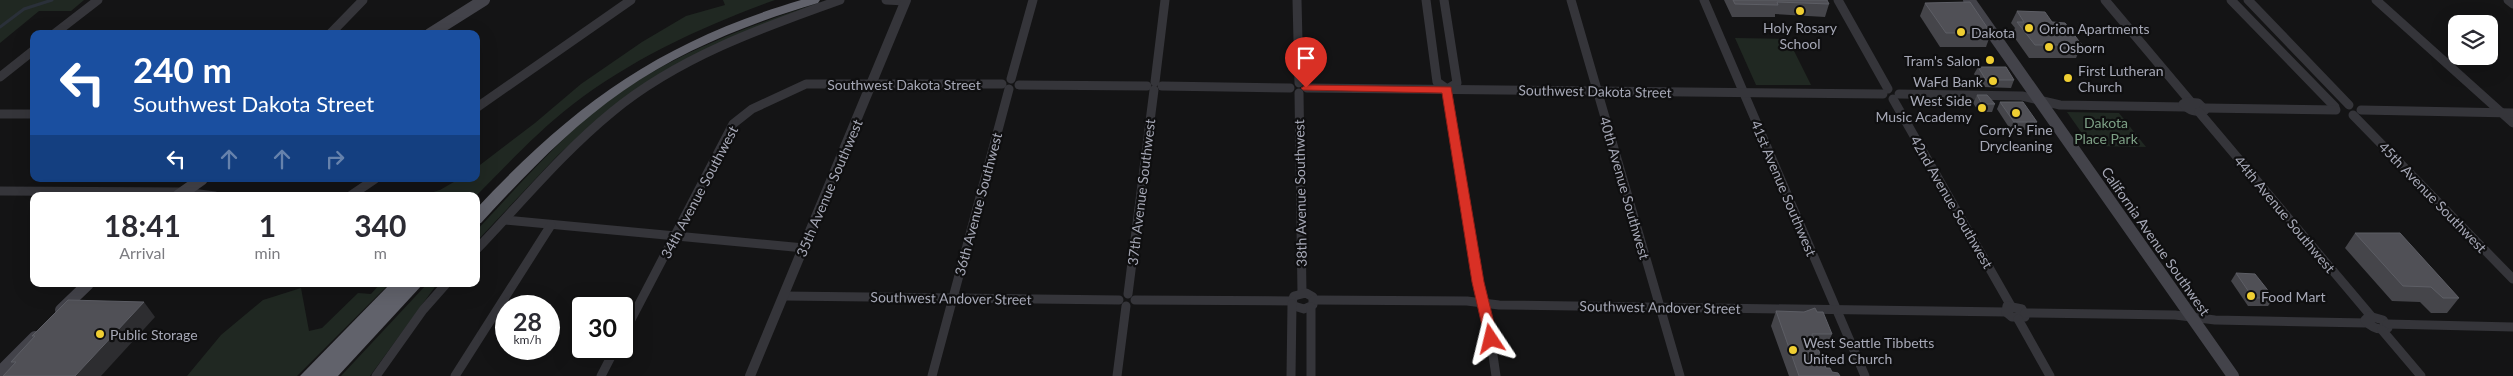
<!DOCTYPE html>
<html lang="en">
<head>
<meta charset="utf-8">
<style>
	:root { --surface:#fff; --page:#f2f2f3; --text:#2b2b33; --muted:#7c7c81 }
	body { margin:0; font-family:Lato,sans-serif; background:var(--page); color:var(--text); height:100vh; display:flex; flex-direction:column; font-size:19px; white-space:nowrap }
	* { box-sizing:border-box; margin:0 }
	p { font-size:16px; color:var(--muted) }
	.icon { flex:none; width:28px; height:28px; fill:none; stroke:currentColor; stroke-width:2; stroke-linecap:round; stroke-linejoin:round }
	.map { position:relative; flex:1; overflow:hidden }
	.details { position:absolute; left:30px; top:192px; width:450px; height:95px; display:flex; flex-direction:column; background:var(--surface); border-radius:10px; box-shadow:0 5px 20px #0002 }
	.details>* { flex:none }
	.banner { position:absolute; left:30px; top:30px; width:450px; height:152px; border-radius:10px; box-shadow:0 5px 20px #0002; background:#1a4fa0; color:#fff; overflow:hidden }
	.fabs { position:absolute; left:2448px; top:15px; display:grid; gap:10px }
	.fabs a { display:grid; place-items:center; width:50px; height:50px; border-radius:10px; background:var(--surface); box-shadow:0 5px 20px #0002; font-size:25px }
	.speed { position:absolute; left:495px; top:295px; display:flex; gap:10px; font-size:25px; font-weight:700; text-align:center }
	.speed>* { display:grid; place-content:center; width:65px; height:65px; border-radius:50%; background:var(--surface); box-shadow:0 5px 20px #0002; line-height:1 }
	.speed small { font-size:12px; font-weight:400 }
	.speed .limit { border:2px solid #111; border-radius:8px; background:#fff; color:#111 }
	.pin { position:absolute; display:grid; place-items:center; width:42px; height:42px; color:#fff; margin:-51px -21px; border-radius:50% 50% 50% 0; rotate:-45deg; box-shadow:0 0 5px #0007 }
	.pin .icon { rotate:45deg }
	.me { position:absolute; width:55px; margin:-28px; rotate:350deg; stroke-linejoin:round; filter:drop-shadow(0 0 4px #0008) }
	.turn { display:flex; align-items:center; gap:18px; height:105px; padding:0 20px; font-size:22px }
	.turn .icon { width:65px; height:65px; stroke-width:2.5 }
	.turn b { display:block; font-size:35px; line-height:42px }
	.lanes { display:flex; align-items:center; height:48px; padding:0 20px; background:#0003; justify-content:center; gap:25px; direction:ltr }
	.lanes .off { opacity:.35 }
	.eta { display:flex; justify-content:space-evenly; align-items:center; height:85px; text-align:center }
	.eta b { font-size:30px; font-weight:700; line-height:35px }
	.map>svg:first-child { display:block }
	.green { fill:#202822 }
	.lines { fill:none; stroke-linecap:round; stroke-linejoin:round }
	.stream { stroke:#2a3039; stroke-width:3 }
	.minor { stroke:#35353a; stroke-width:9 }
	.tertiary { stroke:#35353a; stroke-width:10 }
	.secondary { stroke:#43434a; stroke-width:12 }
	.motorway { fill:#61626b; fill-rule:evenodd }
	.wall { fill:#45454a }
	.shaded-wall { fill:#2d2d30 }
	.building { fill:#505056; stroke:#5d5e65 }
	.route { fill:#d93025; stroke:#8d1f18 }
	.poi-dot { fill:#efce32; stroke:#0f0f10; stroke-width:2 }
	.labels { text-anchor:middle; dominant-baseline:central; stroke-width:4.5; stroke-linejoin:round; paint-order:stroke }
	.poi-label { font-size:14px; fill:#a6a8b6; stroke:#0f0f10; text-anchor:start }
	.street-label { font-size:14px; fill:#a6a8b6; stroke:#0f0f10 }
	.park-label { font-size:14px; fill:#7da085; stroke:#0f0f10 }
</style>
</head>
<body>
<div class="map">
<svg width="2513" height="376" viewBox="0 0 2513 376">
	<rect width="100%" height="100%" fill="#141415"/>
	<g class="green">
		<path d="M0,0h84l-13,11h-32l-39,32z"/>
		<path d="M723,0h52c-72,26 -142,58 -203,105 -35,27 -65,60 -96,91h-56l20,-6 19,-11h17v-11l59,-45 46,-39 61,-42 44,-26 39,-11z"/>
		<path d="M827,0l-48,19 -163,85 -58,51 -82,87v-11c32,-34 63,-69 97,-101 72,-67 163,-100 254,-130z"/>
		<path d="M1735,38l53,1 23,46h-55z"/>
		<path d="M2067,112l52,1 27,34 -55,-1z"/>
		<path d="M380,284h9l-92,92h-110l34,-41 42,-35 38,-12 8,43 13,-3 36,-35 13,1z"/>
		<path d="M427,284h10l-67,92h-29z"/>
	</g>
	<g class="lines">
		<path class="stream" d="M0,27l24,-18 28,-9"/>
		<g class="minor">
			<path d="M886,0l19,1"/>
			<path d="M1297,0l2,83"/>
			<path d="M1426,0l11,82 10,7 31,193 10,39 8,55"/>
			<path d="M1444,0l13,83 -10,6"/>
			<path d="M1571,0l109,376"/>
			<path d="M1704,0l161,376"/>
			<path d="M1838,0l50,89"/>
			<path d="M2105,0l85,101"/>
			<path d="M2231,0l104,107"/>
			<path d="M2248,0l101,105"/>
			<path d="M2376,0l137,123"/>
			<path d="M2508,0l5,4"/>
			<path d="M54,34l44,-34"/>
			<path d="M330,34l33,-34"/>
			<path d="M0,77l34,-27"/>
			<path d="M1011,79l22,-79"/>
			<path d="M1155,82l10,-82"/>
			<path d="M1019,85l128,1"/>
			<path d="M1162,86l128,2"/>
			<path d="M1307,88l576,6"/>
			<path d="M1299,93l3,200"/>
			<path d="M1899,94l123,2 38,9 125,2"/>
			<path d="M1893,99l118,207"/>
			<path d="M2186,102l12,1 7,7c-9,3 -15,1 -22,-6z"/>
			<path d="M476,108l155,-108"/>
			<path d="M2204,108l132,2"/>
			<path d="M2361,110l152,3"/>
			<path d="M2199,112l172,204"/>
			<path d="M0,114h34"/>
			<path d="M2353,115l160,164"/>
			<path d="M0,191l183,1 32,4"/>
			<path d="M350,196l25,-17"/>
			<path d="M505,220l299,28"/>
			<path d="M476,250c45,-47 86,-97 136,-138 65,-54 149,-84 228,-112"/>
			<path d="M1306,293l7,4v8l-9,4 -10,-3 -2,-5 2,-5z"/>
			<path d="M1128,294l26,-204"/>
			<path d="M784,296l335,4"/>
			<path d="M1135,300l157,1"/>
			<path d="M1314,300l153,1 32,4 507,7"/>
			<path d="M2007,306l15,3 3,8h-13l-6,-5z"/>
			<path d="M1311,307v69"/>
			<path d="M2025,313l150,2 40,5 152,3"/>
			<path d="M2369,316l14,4 5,8c-10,3 -17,-1 -23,-8z"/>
			<path d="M2018,319l32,57"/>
			<path d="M2387,324l126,3"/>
			<path d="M2382,330l39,46"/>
			<path d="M624,333l109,-209 19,-15 54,-25h196"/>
			<path d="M376,376l47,-66 23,-26"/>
			<path d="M455,376l96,-151"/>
			<path d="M601,376l14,-27"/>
			<path d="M932,376l77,-287"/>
			<path d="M1117,376l9,-70"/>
			<path d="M1291,376l1,-72"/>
		</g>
		<path class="tertiary" d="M750,376l156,-376"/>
		<g class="secondary">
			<path d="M1969,0l264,376"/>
			<path d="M430,34l54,-34"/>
			<path d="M178,196l24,-17"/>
			<path d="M61,310l27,-26"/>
			<path d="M0,372l35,-35"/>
		</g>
		<g class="motorway">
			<path d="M801,0h19l-2,3c-68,20 -136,47 -195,88 -53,37 -98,84 -142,132l-5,1v-15c99,-106 184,-167 325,-209z"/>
			<path d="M390,284h33l-85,92h-38z"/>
		</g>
	</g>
	<g class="wall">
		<path d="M1724,0h103l2,4 -4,13 -50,-3v3h-43z"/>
		<path d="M1925,3l66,30 -5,14h-46l-20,-31z"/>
		<path d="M2017,11l35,11 30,23 -6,13h-47l-17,-24 3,-6 -4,-5z"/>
		<path d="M1978,67l36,13 -3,8 -28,-1 -9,-13z"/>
		<path d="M1977,95l18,9 -3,8h-13l-6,-9z"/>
		<path d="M2000,102l37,20 -4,8 -23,-1 -13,-20z"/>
		<path d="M2355,233l104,65 -12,15h-16l-11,-11 -28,-1 -47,-53z"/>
		<path d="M2236,273l38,25 -6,8h-20l-17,-25z"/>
		<path d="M1776,311l56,23 -6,15h-8l8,19 6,4 8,4h-51l-18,-50z"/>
	</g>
	<path class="shaded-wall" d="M144,302l11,15 -54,59h-26z"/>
	<g class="building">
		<path d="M1733,0h94l2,4 -52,-2 1,3 -43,-1z"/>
		<path d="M1970,2l21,31h-45l-21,-30z"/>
		<path d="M2017,11l28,1 7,10 13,1 17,22h-47l-18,-23h7z"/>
		<path d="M1978,67h28l8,13h-28z"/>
		<path d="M1977,95h10l8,9h-13z"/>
		<path d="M2000,102h23l14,20h-23z"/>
		<path d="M2355,233h45l59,65h-16l-12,-11 -28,-1z"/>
		<path d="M2236,273l19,1 19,24h-21z"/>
		<path d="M68,300l76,2 -69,74h-72l13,-14h-5l24,-26h-3z"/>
		<path d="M1815,308l2,4h6l9,22h-20l14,34h4l2,4 6,1 2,3h-41l-23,-65 28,1z"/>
	</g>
	<path class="route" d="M1306,85l145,2 33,195 14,57 -2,3 -5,2 -6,-5 -13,-57 -30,-189 -139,-3 -2,-2z"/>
	<g class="poi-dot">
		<circle cx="1800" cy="11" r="5"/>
		<circle cx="2029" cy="28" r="5"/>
		<circle cx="1961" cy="32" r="5"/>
		<circle cx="2049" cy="47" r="5"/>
		<circle cx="1990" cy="60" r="5"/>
		<circle cx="2068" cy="78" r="5"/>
		<circle cx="1993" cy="81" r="5"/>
		<circle cx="1982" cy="108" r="5"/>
		<circle cx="2016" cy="113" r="5"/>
		<circle cx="2251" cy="296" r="5"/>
		<circle cx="100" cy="334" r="5"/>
		<circle cx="1793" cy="350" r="5"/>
	</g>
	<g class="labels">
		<g class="poi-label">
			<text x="1800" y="27" text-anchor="middle">Holy Rosary<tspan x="1800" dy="16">School</tspan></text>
			<text x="2039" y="28">Orion Apartments</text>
			<text x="1971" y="32">Dakota</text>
			<text x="2059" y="47">Osborn</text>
			<text x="1980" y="60" text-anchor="end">Tram's Salon</text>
			<text x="2078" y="70">First Lutheran<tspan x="2078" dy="16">Church</tspan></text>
			<text x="1983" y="81" text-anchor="end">WaFd Bank</text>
			<text x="1972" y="100" text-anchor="end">West Side<tspan x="1972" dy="16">Music Academy</tspan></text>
			<text x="2016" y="129" text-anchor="middle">Corry's Fine<tspan x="2016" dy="16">Drycleaning</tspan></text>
			<text x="2261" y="296">Food Mart</text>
			<text x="110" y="334">Public Storage</text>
			<text x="1803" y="342">West Seattle Tibbetts<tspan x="1803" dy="16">United Church</tspan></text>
		</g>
		<g class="street-label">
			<text x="904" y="84">Southwest Dakota Street</text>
			<text transform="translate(1595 91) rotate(1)">Southwest Dakota Street</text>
			<text transform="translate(829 188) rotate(-67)">35th Avenue Southwest</text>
			<text transform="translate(1625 188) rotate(74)">40th Avenue Southwest</text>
			<text transform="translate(1784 188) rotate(67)">41st Avenue Southwest</text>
			<text transform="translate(699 192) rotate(-62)">34th Avenue Southwest</text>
			<text transform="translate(1141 192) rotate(-83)">37th Avenue Southwest</text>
			<text transform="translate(1300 193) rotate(-91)">38th Avenue Southwest</text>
			<text transform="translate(2433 197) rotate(46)">45th Avenue Southwest</text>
			<text transform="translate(1952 202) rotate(60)">42nd Avenue Southwest</text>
			<text transform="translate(978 204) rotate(-75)">36th Avenue Southwest</text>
			<text transform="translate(2285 214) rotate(50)">44th Avenue Southwest</text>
			<text transform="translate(2156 241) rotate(55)">California Avenue Southwest</text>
			<text transform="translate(951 298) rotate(1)">Southwest Andover Street</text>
			<text transform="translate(1660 307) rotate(1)">Southwest Andover Street</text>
		</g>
		<g class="park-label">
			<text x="2106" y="122">Dakota<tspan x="2106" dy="16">Place Park</tspan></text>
		</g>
	</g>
</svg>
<div class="fabs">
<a><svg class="icon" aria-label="layers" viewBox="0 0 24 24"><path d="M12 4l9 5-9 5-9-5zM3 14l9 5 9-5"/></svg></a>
</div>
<div class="speed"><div>28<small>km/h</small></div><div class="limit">30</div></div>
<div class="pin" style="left:1306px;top:88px;background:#d93025"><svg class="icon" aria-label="arrive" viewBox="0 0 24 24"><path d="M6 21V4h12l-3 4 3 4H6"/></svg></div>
<svg class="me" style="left:1491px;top:339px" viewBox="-20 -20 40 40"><path d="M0-17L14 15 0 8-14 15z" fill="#d93025" stroke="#fff" stroke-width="4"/></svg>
<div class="banner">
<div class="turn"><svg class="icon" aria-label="left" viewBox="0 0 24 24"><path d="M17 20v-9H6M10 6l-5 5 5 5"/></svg><div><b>240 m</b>Southwest Dakota Street</div></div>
<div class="lanes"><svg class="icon" aria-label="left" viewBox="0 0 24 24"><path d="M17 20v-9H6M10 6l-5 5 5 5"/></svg><svg class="icon off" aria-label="ahead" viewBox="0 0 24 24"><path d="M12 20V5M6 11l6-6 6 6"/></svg><svg class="icon off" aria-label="ahead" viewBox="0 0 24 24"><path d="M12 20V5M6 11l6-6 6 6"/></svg><svg class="icon off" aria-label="right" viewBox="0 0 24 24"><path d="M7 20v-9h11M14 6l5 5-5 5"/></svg></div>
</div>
<section class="details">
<div class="eta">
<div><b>18:41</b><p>Arrival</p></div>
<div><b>1</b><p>min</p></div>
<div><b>340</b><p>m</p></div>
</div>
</section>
</div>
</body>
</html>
